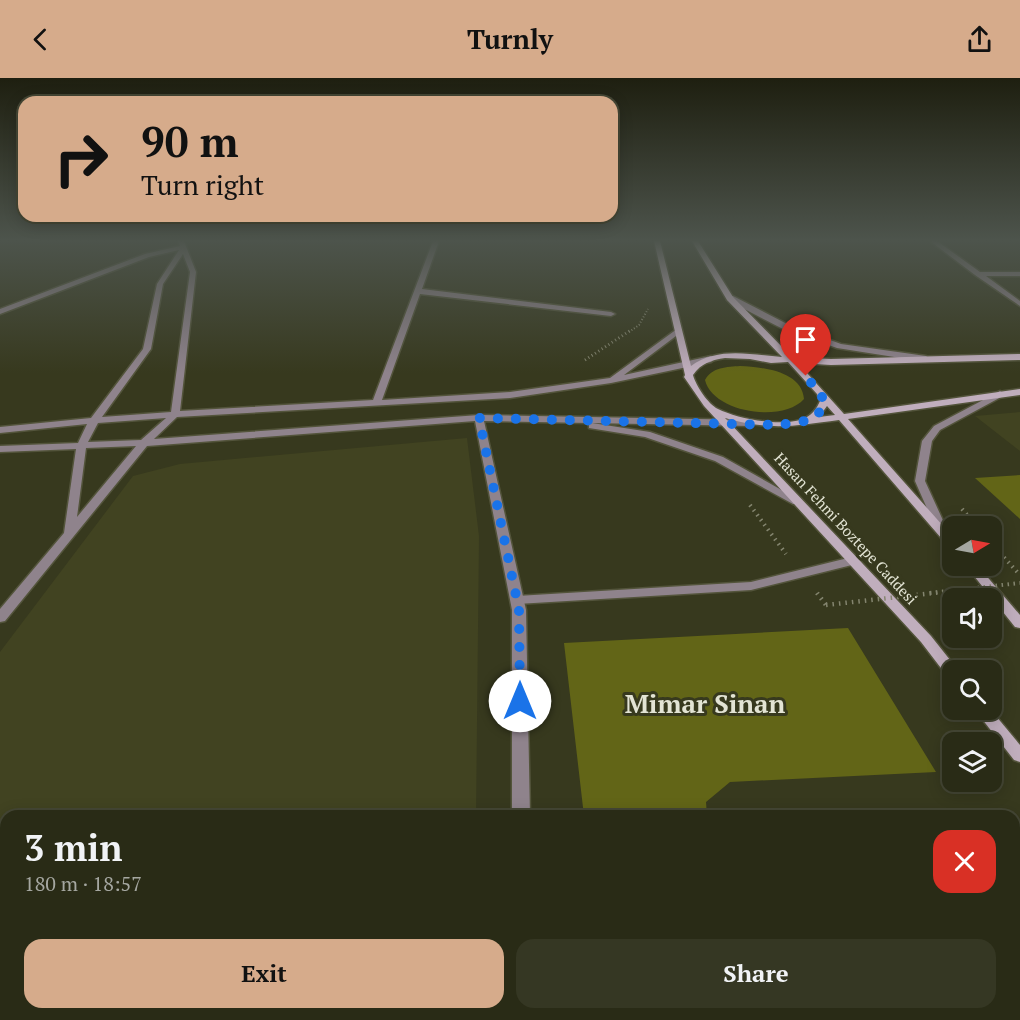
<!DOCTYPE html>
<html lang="en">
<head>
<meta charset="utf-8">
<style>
	:root { --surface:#292b16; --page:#353723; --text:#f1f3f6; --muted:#a5a7a1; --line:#454735; --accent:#d6ab8b }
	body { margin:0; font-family:"PT Serif",serif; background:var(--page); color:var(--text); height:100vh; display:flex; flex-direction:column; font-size:22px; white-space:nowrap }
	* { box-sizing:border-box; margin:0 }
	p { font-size:20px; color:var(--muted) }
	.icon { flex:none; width:33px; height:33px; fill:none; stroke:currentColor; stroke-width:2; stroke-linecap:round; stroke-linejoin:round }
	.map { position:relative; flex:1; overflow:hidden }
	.drawer { position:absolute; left:0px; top:732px; width:1020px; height:210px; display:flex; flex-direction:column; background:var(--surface); border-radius:18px 18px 0 0; box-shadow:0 3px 15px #0003,0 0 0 2px var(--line) }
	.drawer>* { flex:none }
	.hud { position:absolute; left:18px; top:18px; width:600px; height:126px; border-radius:18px; box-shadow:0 3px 15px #0003,0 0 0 2px var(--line); background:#d6ab8b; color:#111; overflow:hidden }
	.needle { width:39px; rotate:80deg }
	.fabs { position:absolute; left:942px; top:438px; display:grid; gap:12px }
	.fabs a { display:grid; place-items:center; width:60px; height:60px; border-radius:12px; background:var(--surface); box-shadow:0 3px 15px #0003,0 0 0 2px var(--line); font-size:30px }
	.pin { position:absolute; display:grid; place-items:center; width:51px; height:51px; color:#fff; margin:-62px -26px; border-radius:50% 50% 50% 0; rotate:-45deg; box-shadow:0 0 6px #0007 }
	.pin .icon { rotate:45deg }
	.me { position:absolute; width:66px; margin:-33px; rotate:0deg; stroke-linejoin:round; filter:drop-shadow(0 0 4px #0008) }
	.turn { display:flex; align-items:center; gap:21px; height:126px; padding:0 24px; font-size:27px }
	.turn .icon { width:78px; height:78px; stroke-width:2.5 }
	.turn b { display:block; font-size:42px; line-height:51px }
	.round { display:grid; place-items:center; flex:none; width:63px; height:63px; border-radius:18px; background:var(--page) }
	.overview { display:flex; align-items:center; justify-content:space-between; height:102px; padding:0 24px }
	h1 { font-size:36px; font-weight:700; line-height:45px }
	.primary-button { display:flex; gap:12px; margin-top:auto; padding:12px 24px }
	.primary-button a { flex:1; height:69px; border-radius:18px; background:var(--accent); color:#111; font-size:24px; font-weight:700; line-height:69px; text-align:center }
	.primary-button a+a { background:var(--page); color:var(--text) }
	header { display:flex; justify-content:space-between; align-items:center; height:78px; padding:0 24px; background:var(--accent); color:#111; font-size:27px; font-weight:700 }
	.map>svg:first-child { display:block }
	.built { fill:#414321 }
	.green { fill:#626517 }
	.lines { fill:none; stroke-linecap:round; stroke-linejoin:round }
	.lane-casing { stroke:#53543b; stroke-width:3 }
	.street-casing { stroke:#53543b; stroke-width:3 }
	.secondary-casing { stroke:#53543b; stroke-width:3 }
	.path-far3 { stroke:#84856f; stroke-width:2; stroke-dasharray:1 2; stroke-linecap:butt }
	.path-far2 { stroke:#84856f; stroke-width:3; stroke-dasharray:1 3; stroke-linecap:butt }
	.path-far1 { stroke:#84856f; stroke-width:4; stroke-dasharray:1.5 4.5; stroke-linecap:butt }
	.path { stroke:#84856f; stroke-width:4.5; stroke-dasharray:1.5 5; stroke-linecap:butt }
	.lane { fill:#8f838c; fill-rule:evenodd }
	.street { fill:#8f838c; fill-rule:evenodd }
	.secondary { fill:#c0aebd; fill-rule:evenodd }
	.path-bridge-far1 { stroke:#84856f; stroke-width:4; stroke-dasharray:1.5 4.5; stroke-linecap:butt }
	.path-bridge { stroke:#84856f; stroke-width:4.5; stroke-dasharray:1.5 5; stroke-linecap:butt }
	.route { stroke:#1a73e8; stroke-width:10; stroke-dasharray:0 18 }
	.labels { text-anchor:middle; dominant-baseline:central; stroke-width:6; stroke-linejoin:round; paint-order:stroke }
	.street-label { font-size:15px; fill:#e3e4d4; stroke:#37391e }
	.near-district-label { font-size:26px; font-weight:bold; fill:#e3e4d4; stroke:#37391e }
</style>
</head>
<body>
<header><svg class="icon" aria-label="back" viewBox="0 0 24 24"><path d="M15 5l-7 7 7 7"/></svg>Turnly<svg class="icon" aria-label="share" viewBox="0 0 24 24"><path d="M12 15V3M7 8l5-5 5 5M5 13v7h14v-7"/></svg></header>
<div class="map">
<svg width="1020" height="942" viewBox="0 0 1020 942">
	<rect width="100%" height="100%" fill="#37391e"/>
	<g class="built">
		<path d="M1020,334v39l-45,-35z"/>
		<path d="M467,360l12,98 -3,280h-470v100h-6v-264l133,-176 47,-12z"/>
	</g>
	<g class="green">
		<path d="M740,288c22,1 62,5 64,33 -21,24 -91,14 -99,-19 7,-13 22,-13 35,-14z"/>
		<path d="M1020,397v44l-45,-41z"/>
		<path d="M848,550l88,144 -206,10 -24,20 1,14h-123l-20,-173z"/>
	</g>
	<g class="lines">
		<g class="lane-casing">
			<path id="lane" d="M852,479l6,4 -2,3 -105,26 -234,14 -6,-4 6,-4 234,-14z"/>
		</g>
		<g class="street-casing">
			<g id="street">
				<path d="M178,163h6l12,31 -16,139 193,-11 60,-159h6l-17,48 189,23 4,2 -4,2 -191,-22 -38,106 128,-8 100,-14 67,-49h3v4l-56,42 87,-19 4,3 -4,3 -100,21 -101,15 -333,19 -23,22 325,-24 273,5 5,3 -5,3 -268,-5 42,189 4,206h-18v-206l-37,-189 -328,25 -142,175 -5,1v-13l64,-76 12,-84 -76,3v-6l78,-3 9,-19 -87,9v-6l91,-9 52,-69 14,-65 22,-34 -30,7 -149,57v-5l145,-55 35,-8zM183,176l7,18 -19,140 -69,5 49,-68 12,-65zM166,340l-25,22 -53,2 10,-19zM136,368l-59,71 9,-69z"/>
				<path d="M930,163h7l43,31h40v4h-34l34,25v5l-45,-31z"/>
				<path d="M727,218h6l56,29 52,19 85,12 4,3 -4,3 -89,-14 -54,-19 -56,-29z"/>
				<path d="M1000,313l5,3 -2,2 -63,34 -8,11 -7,40 21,46 -2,2h-8l-21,-48 7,-40 12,-15z"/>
				<path d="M592,345l58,9 73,25 80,45 -2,2h-8l-78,-43 -70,-24 -56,-9v-4z"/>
				<rect x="513" y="936" width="20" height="6"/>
			</g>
		</g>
		<g class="secondary-casing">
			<g id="secondary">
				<path d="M654,163h6l31,125c27,-20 61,-11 91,-9l-55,-57 -35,-59h6l35,56 59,60 39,2 189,-5v6l-189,5 -33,-2 46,51 176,-25v6l-172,24 104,117v11l-4,-1 -109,-126c-45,6 -68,11 -114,-2l206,218 27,34h-6v7l-5,-1 -26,-34 -217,-236 -20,-29 1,-2zM725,280l25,1 21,4 17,-1 29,32 3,7c-3,7 -7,13 -15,17 -21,10 -67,1 -87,-9 -10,-5 -22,-23 -25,-34 8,-12 19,-15 32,-17zM827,328l8,9 -16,2z"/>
				<path d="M966,488h12l42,49v13l-5,-1z"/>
				<path d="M975,632h16l29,35v17l-6,-2z"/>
			</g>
		</g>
		<path class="path-far3" d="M629,254l10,-7 9,-16"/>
		<path class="path-far2" d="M585,282l46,-30"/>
		<g class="path-far1">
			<path d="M750,427l36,49"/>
			<path d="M962,431l15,17"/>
			<path d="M992,466l28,31"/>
		</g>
		<path class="path" d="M817,515l9,12"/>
		<use href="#lane" class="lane"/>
		<use href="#street" class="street"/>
		<use href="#secondary" class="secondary"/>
		<path class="path-bridge-far1" d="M930,515l90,-10"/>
		<path class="path-bridge" d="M826,527l117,-13"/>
	</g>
	<linearGradient id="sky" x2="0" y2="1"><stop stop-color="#1e1f10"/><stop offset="0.55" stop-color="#4d544c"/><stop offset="1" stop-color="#4d544c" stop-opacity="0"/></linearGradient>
	<rect width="1020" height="295" fill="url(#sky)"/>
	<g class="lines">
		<path class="route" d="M520,623l-1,-91 -40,-192 297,7c19,-2 44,-2 49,-24l-19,-25"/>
	</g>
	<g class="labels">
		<g class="street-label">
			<text transform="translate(846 450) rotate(47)">Hasan Fehmi Boztepe Caddesi</text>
		</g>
		<g class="near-district-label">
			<text x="705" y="625">Mimar Sinan</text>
		</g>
	</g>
</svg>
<div class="fabs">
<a><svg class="needle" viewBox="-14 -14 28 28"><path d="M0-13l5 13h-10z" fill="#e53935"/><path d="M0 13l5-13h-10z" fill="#a5a7a1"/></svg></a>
<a><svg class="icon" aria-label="sound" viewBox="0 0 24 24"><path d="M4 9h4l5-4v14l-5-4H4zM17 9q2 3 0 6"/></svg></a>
<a><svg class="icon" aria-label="search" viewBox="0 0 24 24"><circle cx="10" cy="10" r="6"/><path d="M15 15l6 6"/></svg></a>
<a><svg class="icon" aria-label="layers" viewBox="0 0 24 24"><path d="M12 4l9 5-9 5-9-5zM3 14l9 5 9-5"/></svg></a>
</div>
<div class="pin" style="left:806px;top:298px;background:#d93025"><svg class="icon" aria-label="arrive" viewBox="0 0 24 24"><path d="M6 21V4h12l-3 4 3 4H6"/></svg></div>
<svg class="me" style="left:520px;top:623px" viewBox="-20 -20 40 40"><circle r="19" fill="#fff"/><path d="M0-13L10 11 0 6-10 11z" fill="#1a73e8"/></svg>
<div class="hud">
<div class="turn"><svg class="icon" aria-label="right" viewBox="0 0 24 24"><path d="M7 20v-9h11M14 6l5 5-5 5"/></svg><div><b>90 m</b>Turn right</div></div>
</div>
<section class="drawer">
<div class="overview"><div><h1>3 min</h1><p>180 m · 18:57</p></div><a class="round" style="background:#d93025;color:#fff"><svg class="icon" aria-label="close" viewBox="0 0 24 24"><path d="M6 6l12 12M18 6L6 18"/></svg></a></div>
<div class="primary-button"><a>Exit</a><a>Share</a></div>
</section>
</div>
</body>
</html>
